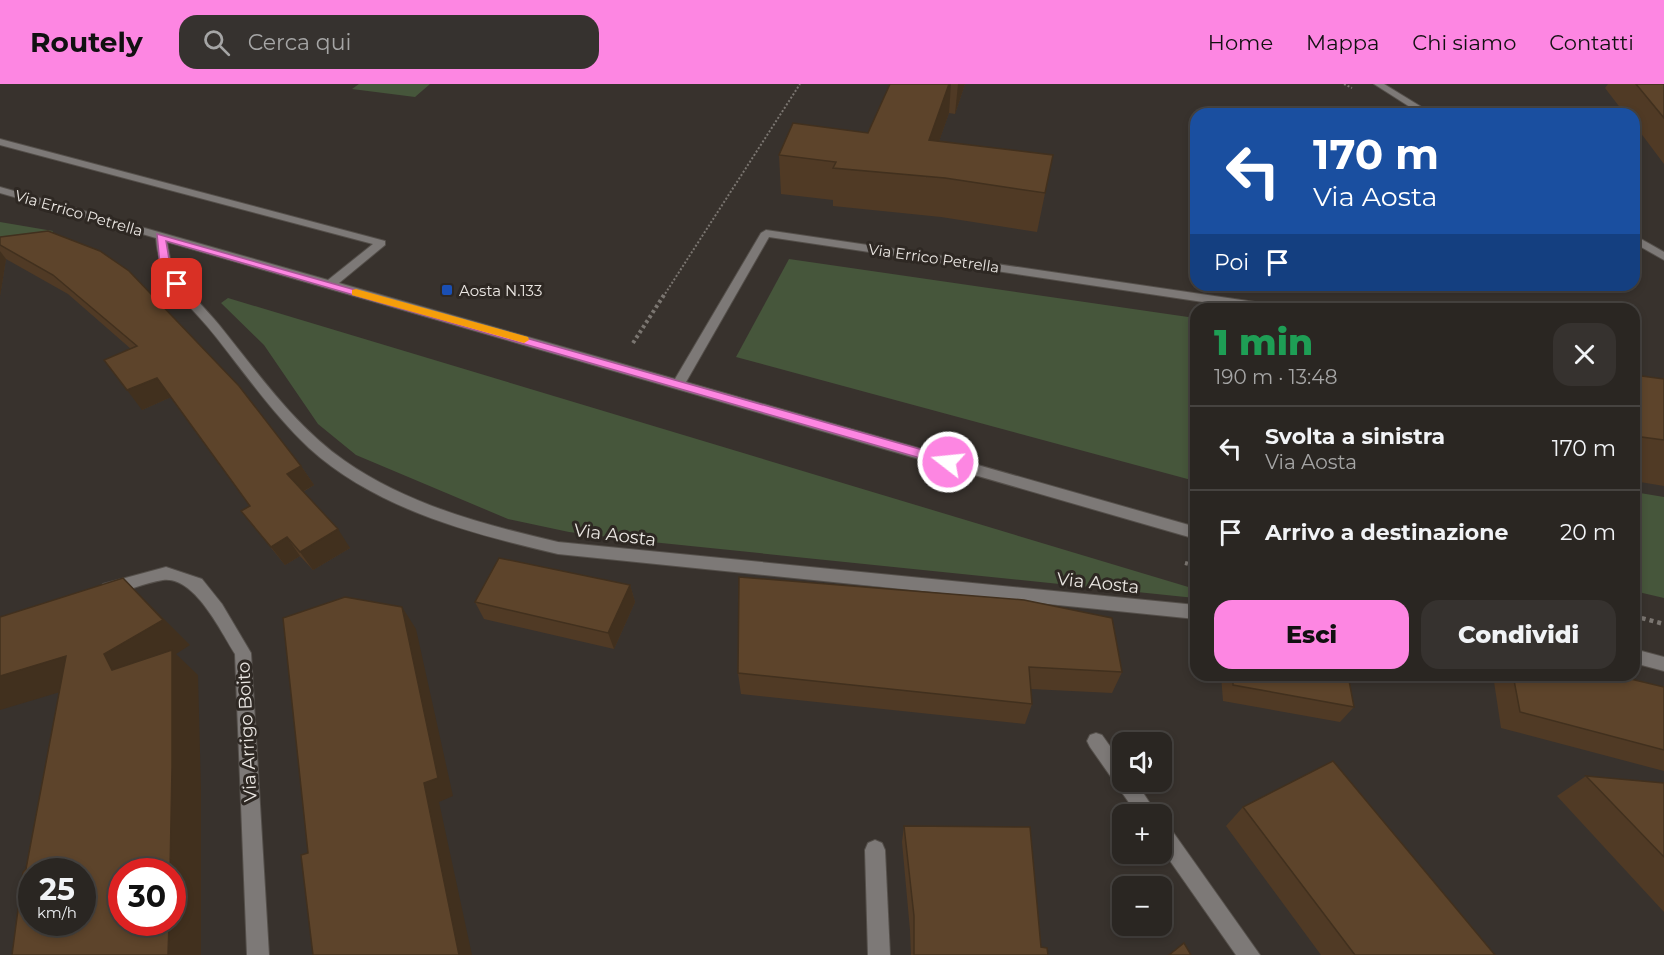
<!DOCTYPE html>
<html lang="it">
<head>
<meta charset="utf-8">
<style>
	:root { --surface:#2a2622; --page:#36322f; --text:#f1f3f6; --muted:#a5a5a5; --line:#464340; --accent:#fd86e2 }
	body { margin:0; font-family:Montserrat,sans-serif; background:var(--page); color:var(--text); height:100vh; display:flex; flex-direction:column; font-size:22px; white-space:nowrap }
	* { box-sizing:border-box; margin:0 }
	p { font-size:20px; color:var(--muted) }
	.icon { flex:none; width:33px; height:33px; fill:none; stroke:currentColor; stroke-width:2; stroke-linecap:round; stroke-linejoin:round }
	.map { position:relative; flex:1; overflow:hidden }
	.sheet { position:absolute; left:1190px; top:219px; width:450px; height:378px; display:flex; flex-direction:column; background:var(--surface); border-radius:18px; box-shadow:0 3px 9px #0003,0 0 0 2px var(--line) }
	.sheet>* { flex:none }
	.hud { position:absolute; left:1190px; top:24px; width:450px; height:183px; border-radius:18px; box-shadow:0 3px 9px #0003,0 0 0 2px var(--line); background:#1a4fa0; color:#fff; overflow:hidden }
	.tools { position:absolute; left:1112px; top:648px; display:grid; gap:12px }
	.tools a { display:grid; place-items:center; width:60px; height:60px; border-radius:12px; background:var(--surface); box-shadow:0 3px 9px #0003,0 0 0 2px var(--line); font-size:30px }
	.speed { position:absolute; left:18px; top:774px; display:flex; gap:12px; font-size:30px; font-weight:700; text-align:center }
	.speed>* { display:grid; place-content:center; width:78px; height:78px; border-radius:50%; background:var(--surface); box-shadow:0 3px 9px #0003,0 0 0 2px var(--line); line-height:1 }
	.speed small { font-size:15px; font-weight:400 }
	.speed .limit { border:9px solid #d22; background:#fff; color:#111 }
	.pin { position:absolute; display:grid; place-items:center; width:51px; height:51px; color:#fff; margin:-26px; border-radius:12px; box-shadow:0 3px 9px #0006 }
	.me { position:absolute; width:66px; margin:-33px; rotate:286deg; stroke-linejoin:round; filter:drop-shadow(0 0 4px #0008) }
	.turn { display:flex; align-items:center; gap:21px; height:126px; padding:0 24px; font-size:27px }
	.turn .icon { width:78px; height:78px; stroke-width:2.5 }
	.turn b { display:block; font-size:42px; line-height:51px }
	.then { display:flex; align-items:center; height:57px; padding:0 24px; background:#0003; gap:12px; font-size:22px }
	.round { display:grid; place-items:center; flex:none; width:63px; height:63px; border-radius:18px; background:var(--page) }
	.summary { display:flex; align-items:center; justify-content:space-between; height:102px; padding:0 24px }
	h1 { font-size:36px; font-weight:800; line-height:45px; color:#1e9e55 }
	.action { display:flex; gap:12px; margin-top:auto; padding:12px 24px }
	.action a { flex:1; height:69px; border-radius:18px; background:var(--accent); color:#111; font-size:24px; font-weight:800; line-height:69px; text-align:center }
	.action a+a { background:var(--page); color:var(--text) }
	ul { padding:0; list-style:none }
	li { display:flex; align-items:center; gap:18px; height:84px; padding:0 24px; border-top:2px solid var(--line) }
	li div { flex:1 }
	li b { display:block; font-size:22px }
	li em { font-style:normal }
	header { display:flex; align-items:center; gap:36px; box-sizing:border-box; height:84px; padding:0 30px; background:var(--accent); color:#111 }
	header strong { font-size:28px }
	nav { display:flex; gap:33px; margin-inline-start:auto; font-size:21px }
	.search { width:420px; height:54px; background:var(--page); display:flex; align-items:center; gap:15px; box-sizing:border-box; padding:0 21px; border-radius:18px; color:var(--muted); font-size:22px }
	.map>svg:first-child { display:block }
	.green { fill:#46563b }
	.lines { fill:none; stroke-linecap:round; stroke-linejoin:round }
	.minor-casing { stroke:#544f4a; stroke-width:2 }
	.path-far2 { stroke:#7b7671; stroke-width:2; stroke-dasharray:2 2; stroke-linecap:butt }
	.path-far1 { stroke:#7b7671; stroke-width:4; stroke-dasharray:3 3; stroke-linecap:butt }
	.path { stroke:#7b7671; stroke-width:4.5; stroke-dasharray:4 4; stroke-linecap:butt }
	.minor { fill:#7d7977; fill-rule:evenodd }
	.wall { fill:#503a25 }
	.shaded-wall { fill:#41301e }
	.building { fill:#5d442b; stroke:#41301e; stroke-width:1.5; fill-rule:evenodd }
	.route { fill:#fd86e2; stroke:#a45793; stroke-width:1.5 }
	.slow { fill:#f59e0b }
	.transit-dot { fill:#1a4fb4; stroke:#2e2823; stroke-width:2 }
	.labels { text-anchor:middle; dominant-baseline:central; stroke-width:6; stroke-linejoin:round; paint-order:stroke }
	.far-street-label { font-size:15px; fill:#eae6e2; stroke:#2e2823 }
	.far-poi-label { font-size:15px; fill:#eae6e2; stroke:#2e2823; text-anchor:start }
	.street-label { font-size:18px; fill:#eae6e2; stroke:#2e2823 }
</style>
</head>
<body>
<header>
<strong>Routely</strong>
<div class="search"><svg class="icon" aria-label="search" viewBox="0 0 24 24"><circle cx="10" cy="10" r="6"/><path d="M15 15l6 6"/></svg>Cerca qui</div>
<nav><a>Home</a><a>Mappa</a><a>Chi siamo</a><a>Contatti</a></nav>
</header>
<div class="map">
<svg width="1664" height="871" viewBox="0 0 1664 871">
	<rect width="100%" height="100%" fill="#38322d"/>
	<g class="green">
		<path d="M359,0h71l-15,13 -63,-8z"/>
		<path d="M0,138l53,9 -9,16 -44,5z"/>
		<path d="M789,175l406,59v163l-459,-124z"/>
		<path d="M228,214l967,291v9l-563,-58 -63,-8 -61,-13 -152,-64 -38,-31 -54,-79 -43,-42z"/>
		<path d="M1634,408l30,5v101l-30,-7z"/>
	</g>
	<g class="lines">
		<g class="minor-casing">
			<g id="minor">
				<path d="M1374,0h10l49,30h-12z"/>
				<path d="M0,55l385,102v4l-46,38 336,96 86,-146 5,-3 509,75 6,4h-31l-481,-72 -83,145 510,145v12l-1029,-297 4,22 8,15c14,18 31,34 45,52 37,46 72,96 121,130 63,44 140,64 213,81l638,63v14l-638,-65c-86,-20 -182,-45 -249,-106 -35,-33 -63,-73 -93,-111 -27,-35 -57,-52 -60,-99l-156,-45v-6l328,93 45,-36 -373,-99z"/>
				<path d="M1634,151l30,17v8l-30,-17z"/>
				<path d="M166,483l36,12 20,25 29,49 18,302h-22l-12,-301c-14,-22 -40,-78 -72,-74 -18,3 -37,11 -54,16l-6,-2 -2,-5 2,-5z"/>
				<path d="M1634,565l30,8v14l-30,-8z"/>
				<path d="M1096,649l6,2 20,28v19h14l21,32h-20l-47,-67 -3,-6 3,-6z"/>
				<path d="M1161,738l7,3 92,130h-24l-75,-107z"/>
				<path d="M875,756l7,3 3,7 5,105h-22l-3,-105 3,-7z"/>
			</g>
		</g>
		<g class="path-far2">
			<path d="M1344,0l8,4"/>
			<path d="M663,213l137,-213"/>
		</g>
		<g class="path-far1">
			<path d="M633,259l31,-48"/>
			<path d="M1185,479l11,3"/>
		</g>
		<path class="path" d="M1634,532l30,8"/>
		<use href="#minor" class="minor"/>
	</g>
	<g class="wall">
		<path d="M890,0h75l-10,30 -6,-1 -10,28 114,14 -16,77 -96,-15 -108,-11v-6l-52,-6 -2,-39 89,-22z"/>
		<path d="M1608,0h56v80l-30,-40v-10h-9l-20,-26z"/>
		<path d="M48,147l253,235 13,19 -11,7 47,56 -37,22 -13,-14 -15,9 -44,-54 9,-5 -79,-109 -29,13 -11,-61 -63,-55 -62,-35 -6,37v-59z"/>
		<path d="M1634,291l30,4v107l-30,-5z"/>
		<path d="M739,493l383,95 -10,21 -81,-4 1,15 -7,20 -284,-30 -3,-21z"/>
		<path d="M630,501l5,17 -21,47 -130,-30 -9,-17z"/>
		<path d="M1221,591h127l6,32 -14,15 -117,-21z"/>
		<path d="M1493,591h121l50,12v84l-163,-43z"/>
		<path d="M1586,692l78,7v129l-107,-116z"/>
		<path d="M1243,723l252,148h-174l-95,-129z"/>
		<path d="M904,742l137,121 7,8h-137l-1,-25 -8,-88z"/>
	</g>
	<g class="shaded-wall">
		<path d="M949,0h2l-2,29 -23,65 3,-38z"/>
		<path d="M958,0h7l-10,30z"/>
		<path d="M0,167l6,8 -6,37z"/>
		<path d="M157,294l14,19 -29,13 -15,-20z"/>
		<path d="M301,382l13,19 -14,8 -13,-19z"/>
		<path d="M338,445l12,19 -37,22 -13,-18z"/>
		<path d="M287,453l13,19 -15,9 -14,-18z"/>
		<path d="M123,494l67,67 -14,9 22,21 3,115v165h-33l1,-33h3v-50h-2l-58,-202 -8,-16z"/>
		<path d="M630,501l5,17 -21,47 -6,-16z"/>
		<path d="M402,523l14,22 37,167 -14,6 33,153h-13l-35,-172z"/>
		<path d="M66,572l31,25 -97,29v-34z"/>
	</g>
	<g class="building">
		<path d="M890,0h59l-20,56 124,15 -8,38 -100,-15 -112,-10 3,-6 -57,-7 14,-32 75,10z"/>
		<path d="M1636,0h28v34z"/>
		<path d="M48,147l52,20 29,20 110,115 62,80 -14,8 51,55 -38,23 -13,-15 -16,10 -30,-36 9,-5 -93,-128 -30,12 -23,-30 33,-14 -84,-71 -53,-30v-8z"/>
		<path d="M1634,291l30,4v61l-30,-4z"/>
		<path d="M499,474l131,27 -22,48 -133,-31z"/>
		<path d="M739,493l285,23 88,18 10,54 -93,-5 3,37 -294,-31z"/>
		<path d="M123,494l40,42 -59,34 8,16 60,-20v118l-2,104h-48v50h47l-1,33h-156l11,-83 3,-3 40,-213 -66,20v-59zM32,788h50v50h-50z"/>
		<path d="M345,513l57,10 36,171 -14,5 35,172h-146l-12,-100 7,-2 -25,-235z"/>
		<path d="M1233,591h115l6,32 -121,-22z"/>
		<path d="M1513,591h101l50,12v63l-144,-38z"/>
		<path d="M1333,677l162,194h-140l-112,-148z"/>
		<path d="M1586,692l78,7v74z"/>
		<path d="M904,742l126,1 11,120 6,1 1,7h-134v-39z"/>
		<path d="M1184,859l7,12h-22z"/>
	</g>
	<path class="route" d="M157,150l791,223 6,5 -6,4 -782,-225 4,24 12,19 -9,3 -13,-22z"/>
	<path class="slow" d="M356,205l172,48 1,3 -5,3 -172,-48v-5z"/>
	<rect class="transit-dot" x="441" y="200" width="12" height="12" rx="3"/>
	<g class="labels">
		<g class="far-street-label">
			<text transform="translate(79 129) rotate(16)">Via Errico Petrella</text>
			<text transform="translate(934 174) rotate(8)">Via Errico Petrella</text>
		</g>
		<g class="far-poi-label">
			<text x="459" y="206">Aosta N.133</text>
		</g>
		<g class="street-label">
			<text transform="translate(615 451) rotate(7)">Via Aosta</text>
			<text transform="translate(1098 499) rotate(6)">Via Aosta</text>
			<text transform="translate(247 648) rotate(-93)">Via Arrigo Boito</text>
		</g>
	</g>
</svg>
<div class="tools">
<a><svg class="icon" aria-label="sound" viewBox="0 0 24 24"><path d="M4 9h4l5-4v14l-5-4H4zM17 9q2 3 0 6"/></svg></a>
<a>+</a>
<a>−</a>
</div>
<div class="speed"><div>25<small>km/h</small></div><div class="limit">30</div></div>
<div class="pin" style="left:177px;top:200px;background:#d93025"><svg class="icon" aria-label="arrive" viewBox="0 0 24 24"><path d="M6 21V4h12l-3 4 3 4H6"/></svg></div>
<svg class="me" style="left:948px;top:378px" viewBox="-20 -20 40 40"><circle r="17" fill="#fd86e2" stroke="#fff" stroke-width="3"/><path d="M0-11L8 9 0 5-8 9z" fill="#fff"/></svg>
<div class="hud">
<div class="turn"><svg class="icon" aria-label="left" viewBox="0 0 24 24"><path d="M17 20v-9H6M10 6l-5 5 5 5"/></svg><div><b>170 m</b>Via Aosta</div></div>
<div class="then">Poi<svg class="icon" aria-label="arrive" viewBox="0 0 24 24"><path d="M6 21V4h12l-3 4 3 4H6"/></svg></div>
</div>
<section class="sheet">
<div class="summary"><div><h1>1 min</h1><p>190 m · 13:48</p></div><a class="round"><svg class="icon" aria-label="close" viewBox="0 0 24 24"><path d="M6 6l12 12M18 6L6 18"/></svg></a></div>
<ul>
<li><svg class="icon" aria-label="left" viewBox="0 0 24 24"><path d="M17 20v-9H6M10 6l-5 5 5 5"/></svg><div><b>Svolta a sinistra</b><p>Via Aosta</p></div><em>170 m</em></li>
<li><svg class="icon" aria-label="arrive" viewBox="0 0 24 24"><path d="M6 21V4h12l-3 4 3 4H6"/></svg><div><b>Arrivo a destinazione</b></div><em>20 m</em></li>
</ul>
<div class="action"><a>Esci</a><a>Condividi</a></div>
</section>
</div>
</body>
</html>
